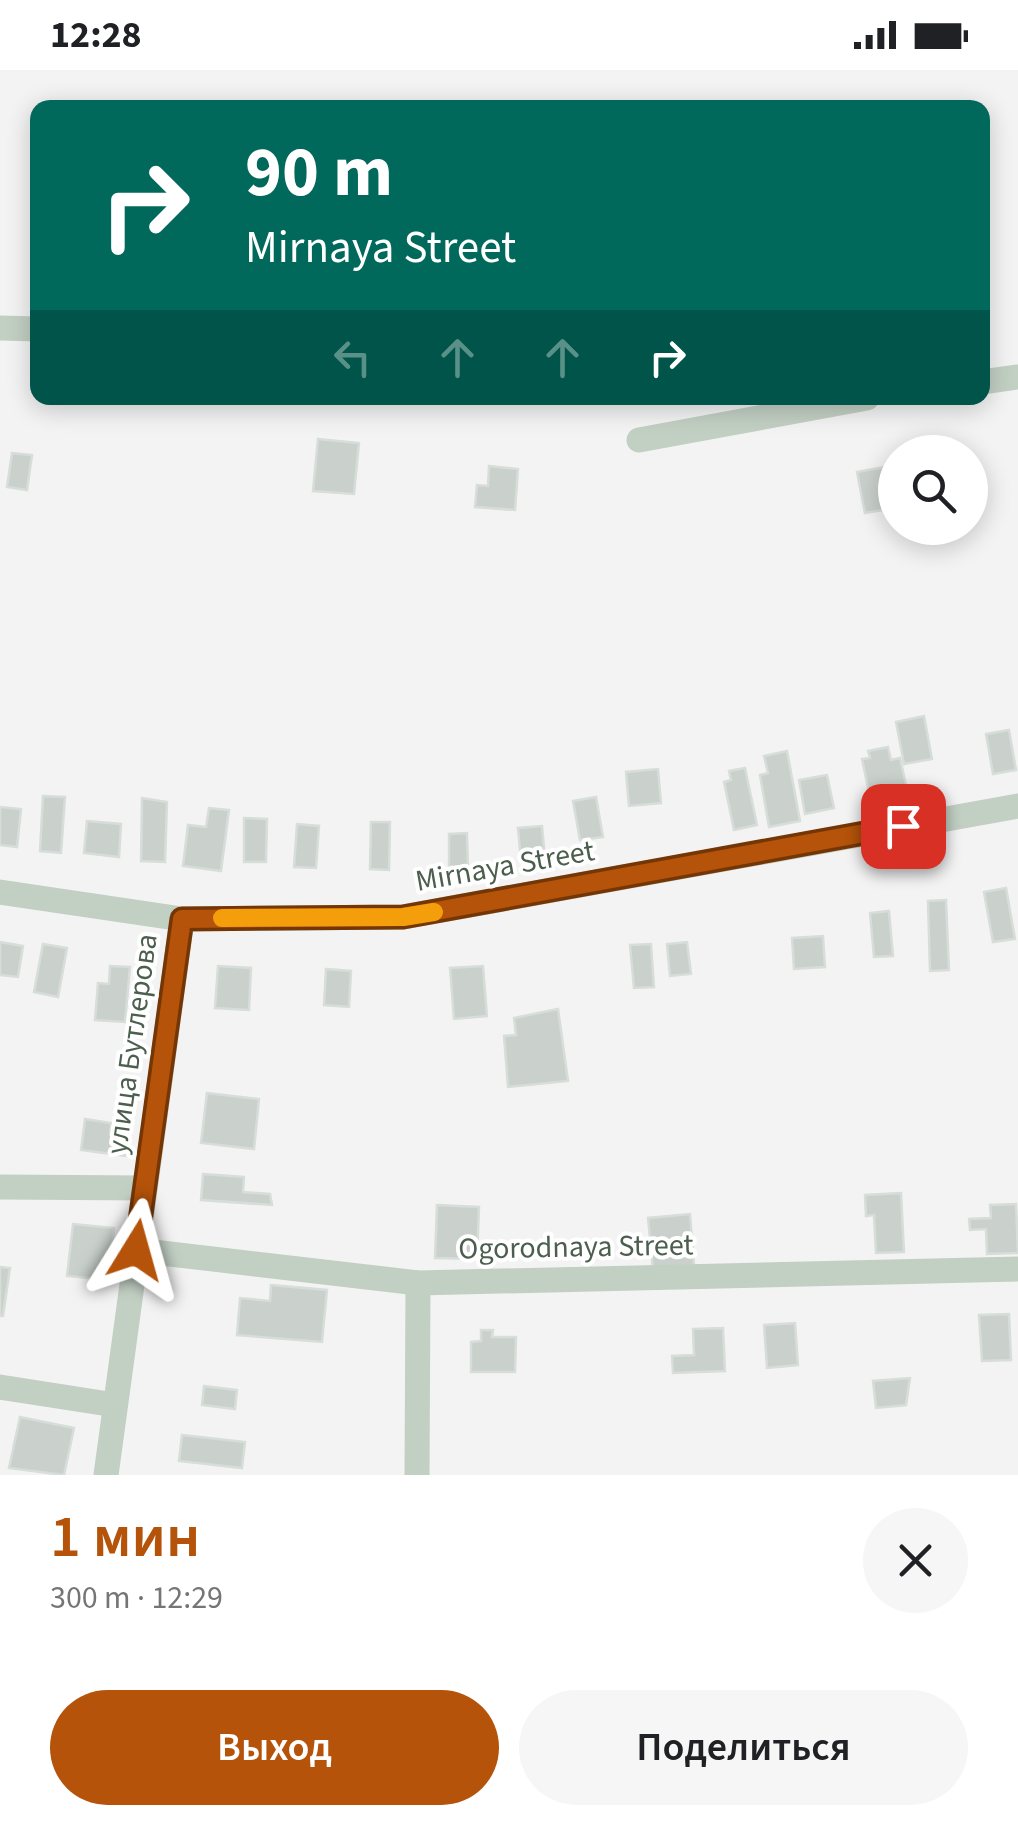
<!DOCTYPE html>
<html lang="ru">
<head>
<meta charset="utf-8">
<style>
	:root { --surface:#fff; --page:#f6f6f6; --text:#202124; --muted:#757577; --accent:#b45309 }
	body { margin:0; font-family:"Source Sans 3",sans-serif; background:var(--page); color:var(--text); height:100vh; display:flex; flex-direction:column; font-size:38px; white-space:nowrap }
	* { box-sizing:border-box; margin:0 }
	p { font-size:32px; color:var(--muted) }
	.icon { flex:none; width:55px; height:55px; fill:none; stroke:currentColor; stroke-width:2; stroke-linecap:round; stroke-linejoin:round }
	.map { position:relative; height:1405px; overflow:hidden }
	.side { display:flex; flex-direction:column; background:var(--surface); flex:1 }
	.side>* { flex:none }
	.top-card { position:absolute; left:30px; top:30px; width:960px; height:305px; border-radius:20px; box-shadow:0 5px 25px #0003; background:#00695c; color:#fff; overflow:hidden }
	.fabs { position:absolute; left:878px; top:365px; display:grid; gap:20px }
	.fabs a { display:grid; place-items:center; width:110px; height:110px; border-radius:50%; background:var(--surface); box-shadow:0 5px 25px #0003; font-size:50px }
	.pin { position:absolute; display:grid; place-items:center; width:85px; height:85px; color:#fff; margin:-42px; border-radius:20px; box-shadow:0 5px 15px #0006 }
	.me { position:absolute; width:110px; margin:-55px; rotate:8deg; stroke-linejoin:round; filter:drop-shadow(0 0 8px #0008) }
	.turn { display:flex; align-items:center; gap:35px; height:210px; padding:0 50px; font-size:45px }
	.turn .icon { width:130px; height:130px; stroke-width:2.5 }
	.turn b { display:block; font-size:70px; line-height:85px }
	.lanes { display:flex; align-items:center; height:95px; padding:0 50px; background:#0003; justify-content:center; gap:50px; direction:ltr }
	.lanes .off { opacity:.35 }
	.round { display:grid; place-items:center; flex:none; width:105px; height:105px; border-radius:52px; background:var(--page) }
	.headline { display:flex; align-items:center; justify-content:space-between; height:170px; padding:0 50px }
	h1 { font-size:60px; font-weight:600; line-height:75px; color:var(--accent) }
	.action { display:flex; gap:20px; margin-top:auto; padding:20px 50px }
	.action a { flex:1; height:115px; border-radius:60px; background:var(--accent); color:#fff; font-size:40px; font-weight:600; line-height:115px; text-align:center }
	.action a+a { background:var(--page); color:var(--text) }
	.status { display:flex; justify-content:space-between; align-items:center; height:70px; padding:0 50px; background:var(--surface); direction:ltr }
	.status svg { height:28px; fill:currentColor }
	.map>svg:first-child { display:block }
	.building { fill:#cad1cc; stroke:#d7ddd9; stroke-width:2.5 }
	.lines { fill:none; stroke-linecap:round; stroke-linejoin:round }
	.street { stroke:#c2cfc3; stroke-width:25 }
	.route-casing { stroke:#753606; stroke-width:25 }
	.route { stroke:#b45309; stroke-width:18 }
	.slow { stroke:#f59e0b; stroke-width:18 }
	.labels { text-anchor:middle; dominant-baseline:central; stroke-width:8; stroke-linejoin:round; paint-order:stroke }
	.street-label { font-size:30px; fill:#4c5e4d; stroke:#fff }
</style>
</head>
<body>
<div class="status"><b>12:28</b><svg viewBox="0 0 49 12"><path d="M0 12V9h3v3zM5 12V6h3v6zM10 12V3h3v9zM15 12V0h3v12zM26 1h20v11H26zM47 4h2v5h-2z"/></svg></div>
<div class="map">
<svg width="1018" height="1405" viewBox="0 0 1018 1405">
	<rect width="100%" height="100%" fill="#f4f3f4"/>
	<g class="building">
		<path d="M318,369l41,4 -5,51 -41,-3z"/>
		<path d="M12,383l20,2 -5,35 -20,-3z"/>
		<path d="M895,395v43l-30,5 -8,-41z"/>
		<path d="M489,396l29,3 -3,41 -40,-3 2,-22 11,1z"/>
		<path d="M924,646l8,43 -28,5 -8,-42z"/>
		<path d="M1009,660l7,40 -23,4 -7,-40z"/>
		<path d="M888,677l3,13 9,-2 8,36 -37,8 -9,-43 8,-1 -2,-7z"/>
		<path d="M787,681l13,70 -31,6 -9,-52 8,-2 -4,-17z"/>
		<path d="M745,698l12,57 -23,5 -10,-48 7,-2 -2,-9z"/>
		<path d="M658,699l3,34 -32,3 -3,-34z"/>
		<path d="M827,705l7,33 -29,6 -6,-34z"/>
		<path d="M43,726l22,1 -4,56 -21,-2z"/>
		<path d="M596,727l7,40 -23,3 -7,-39z"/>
		<path d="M142,728l25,4 -2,60 -24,-1z"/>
		<path d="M0,737l21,2 -4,38 -17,-2z"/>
		<path d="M209,738l20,2 -8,61 -38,-5 5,-41 18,2z"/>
		<path d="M244,748l23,1 -1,43h-22z"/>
		<path d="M87,751l34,3 -2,33 -35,-4z"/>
		<path d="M371,752h19l-1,48 -19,-1z"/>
		<path d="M297,754l22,2 -3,42 -22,-1z"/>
		<path d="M542,756l3,32 -24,3 -3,-33z"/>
		<path d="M467,763l1,33 -19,1v-33z"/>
		<path d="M1006,818l9,51 -22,3 -9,-50z"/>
		<path d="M946,830l3,70 -19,1 -2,-70z"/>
		<path d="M889,841l4,45 -19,1 -4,-44z"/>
		<path d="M823,866l2,31 -31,2 -2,-31z"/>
		<path d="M0,872l23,4 -5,31 -18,-2z"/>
		<path d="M687,872l4,32 -21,2 -3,-32z"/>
		<path d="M43,874l24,4 -9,49 -24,-5z"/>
		<path d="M651,874l3,43 -20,1 -4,-43z"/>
		<path d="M110,896l20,1 -5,55 -30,-2 3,-37 11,1z"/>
		<path d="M218,896l33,2 -2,42 -34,-2z"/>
		<path d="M483,896l4,50 -33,3 -4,-51z"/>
		<path d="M326,899l25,2 -2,36 -25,-2z"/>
		<path d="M558,939l10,72 -60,6 -4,-51 12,-1 -2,-17z"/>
		<path d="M207,1023l52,6 -5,50 -53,-6z"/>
		<path d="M85,1049l26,4 -1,12 19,3 -2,18 -46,-6z"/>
		<path d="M203,1104l41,3 -1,15 27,2 2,11 -71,-5z"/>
		<path d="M901,1123l3,59 -28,1 -2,-38 -8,1 -1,-21z"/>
		<path d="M1016,1134l2,49 -31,1 -1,-25 -16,1 -1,-11 22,-1 -1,-13z"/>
		<path d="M437,1135l42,2 -2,52 -42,-1z"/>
		<path d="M690,1144l4,51 -41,5 -5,-52z"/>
		<path d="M73,1154l41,4 -5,52 -42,-4z"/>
		<path d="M0,1197l10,1 -7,48h-3z"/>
		<path d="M271,1215l56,5 -5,52 -85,-7 3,-37 30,3z"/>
		<path d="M1009,1244l2,46 -29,1 -3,-46z"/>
		<path d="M795,1253l3,42 -31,3 -3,-43z"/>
		<path d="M723,1258l2,43 -52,2 -1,-17 22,-1 -1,-26z"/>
		<path d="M481,1260h12l-1,7h24l-1,35h-44v-30l10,-1z"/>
		<path d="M910,1308l-4,27 -30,3 -3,-27z"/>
		<path d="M204,1316l33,4 -2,19 -33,-4z"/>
		<path d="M20,1347l54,11 -10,47 -55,-7z"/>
		<path d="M182,1365l63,7 -3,26 -63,-7z"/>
	</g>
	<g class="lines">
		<g class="street">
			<path d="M0,258l38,1"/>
			<path d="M982,312l36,-5"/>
			<path d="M639,370l228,-42"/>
			<path d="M0,822l182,27 221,-2 615,-111"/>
			<path d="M0,1117l145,1"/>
			<path d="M136,1180l282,33 600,-14"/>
			<path d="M0,1317l115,18"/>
			<path d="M106,1405l76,-556"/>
			<path d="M417,1405l1,-192"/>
		</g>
	</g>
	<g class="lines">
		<g class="route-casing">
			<path id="route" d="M136,1180l46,-331 221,-2 500,-91"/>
		</g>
		<use href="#route" class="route"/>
		<path class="slow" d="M222,848l181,-1 31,-5"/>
	</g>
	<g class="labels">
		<g class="street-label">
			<text transform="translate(505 796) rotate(-10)">Mirnaya Street</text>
			<text transform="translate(132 974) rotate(-82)">улица Бутлерова</text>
			<text transform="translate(576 1177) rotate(-1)">Ogorodnaya Street</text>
		</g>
	</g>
</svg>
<div class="fabs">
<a><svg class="icon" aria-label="search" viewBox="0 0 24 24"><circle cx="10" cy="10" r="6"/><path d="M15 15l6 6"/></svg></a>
</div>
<div class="pin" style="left:903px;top:756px;background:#d93025"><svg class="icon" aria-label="arrive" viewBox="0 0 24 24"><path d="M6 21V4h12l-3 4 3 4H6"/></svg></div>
<svg class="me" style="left:136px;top:1180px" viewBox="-20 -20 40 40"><path d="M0-17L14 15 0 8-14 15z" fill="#b45309" stroke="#fff" stroke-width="4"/></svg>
<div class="top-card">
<div class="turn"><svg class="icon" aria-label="right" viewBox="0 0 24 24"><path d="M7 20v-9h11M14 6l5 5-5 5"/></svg><div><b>90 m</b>Mirnaya Street</div></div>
<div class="lanes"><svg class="icon off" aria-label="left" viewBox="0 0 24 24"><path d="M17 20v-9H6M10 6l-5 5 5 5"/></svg><svg class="icon off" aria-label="ahead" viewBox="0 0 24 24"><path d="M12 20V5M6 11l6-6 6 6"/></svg><svg class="icon off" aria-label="ahead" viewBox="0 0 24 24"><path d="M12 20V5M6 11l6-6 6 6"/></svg><svg class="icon" aria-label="right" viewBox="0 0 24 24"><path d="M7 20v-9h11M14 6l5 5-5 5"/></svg></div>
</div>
</div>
<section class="side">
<div class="headline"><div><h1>1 мин</h1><p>300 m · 12:29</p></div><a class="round"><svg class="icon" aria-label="close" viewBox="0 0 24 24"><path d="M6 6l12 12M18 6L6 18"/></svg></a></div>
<div class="action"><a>Выход</a><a>Поделиться</a></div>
</section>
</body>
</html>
